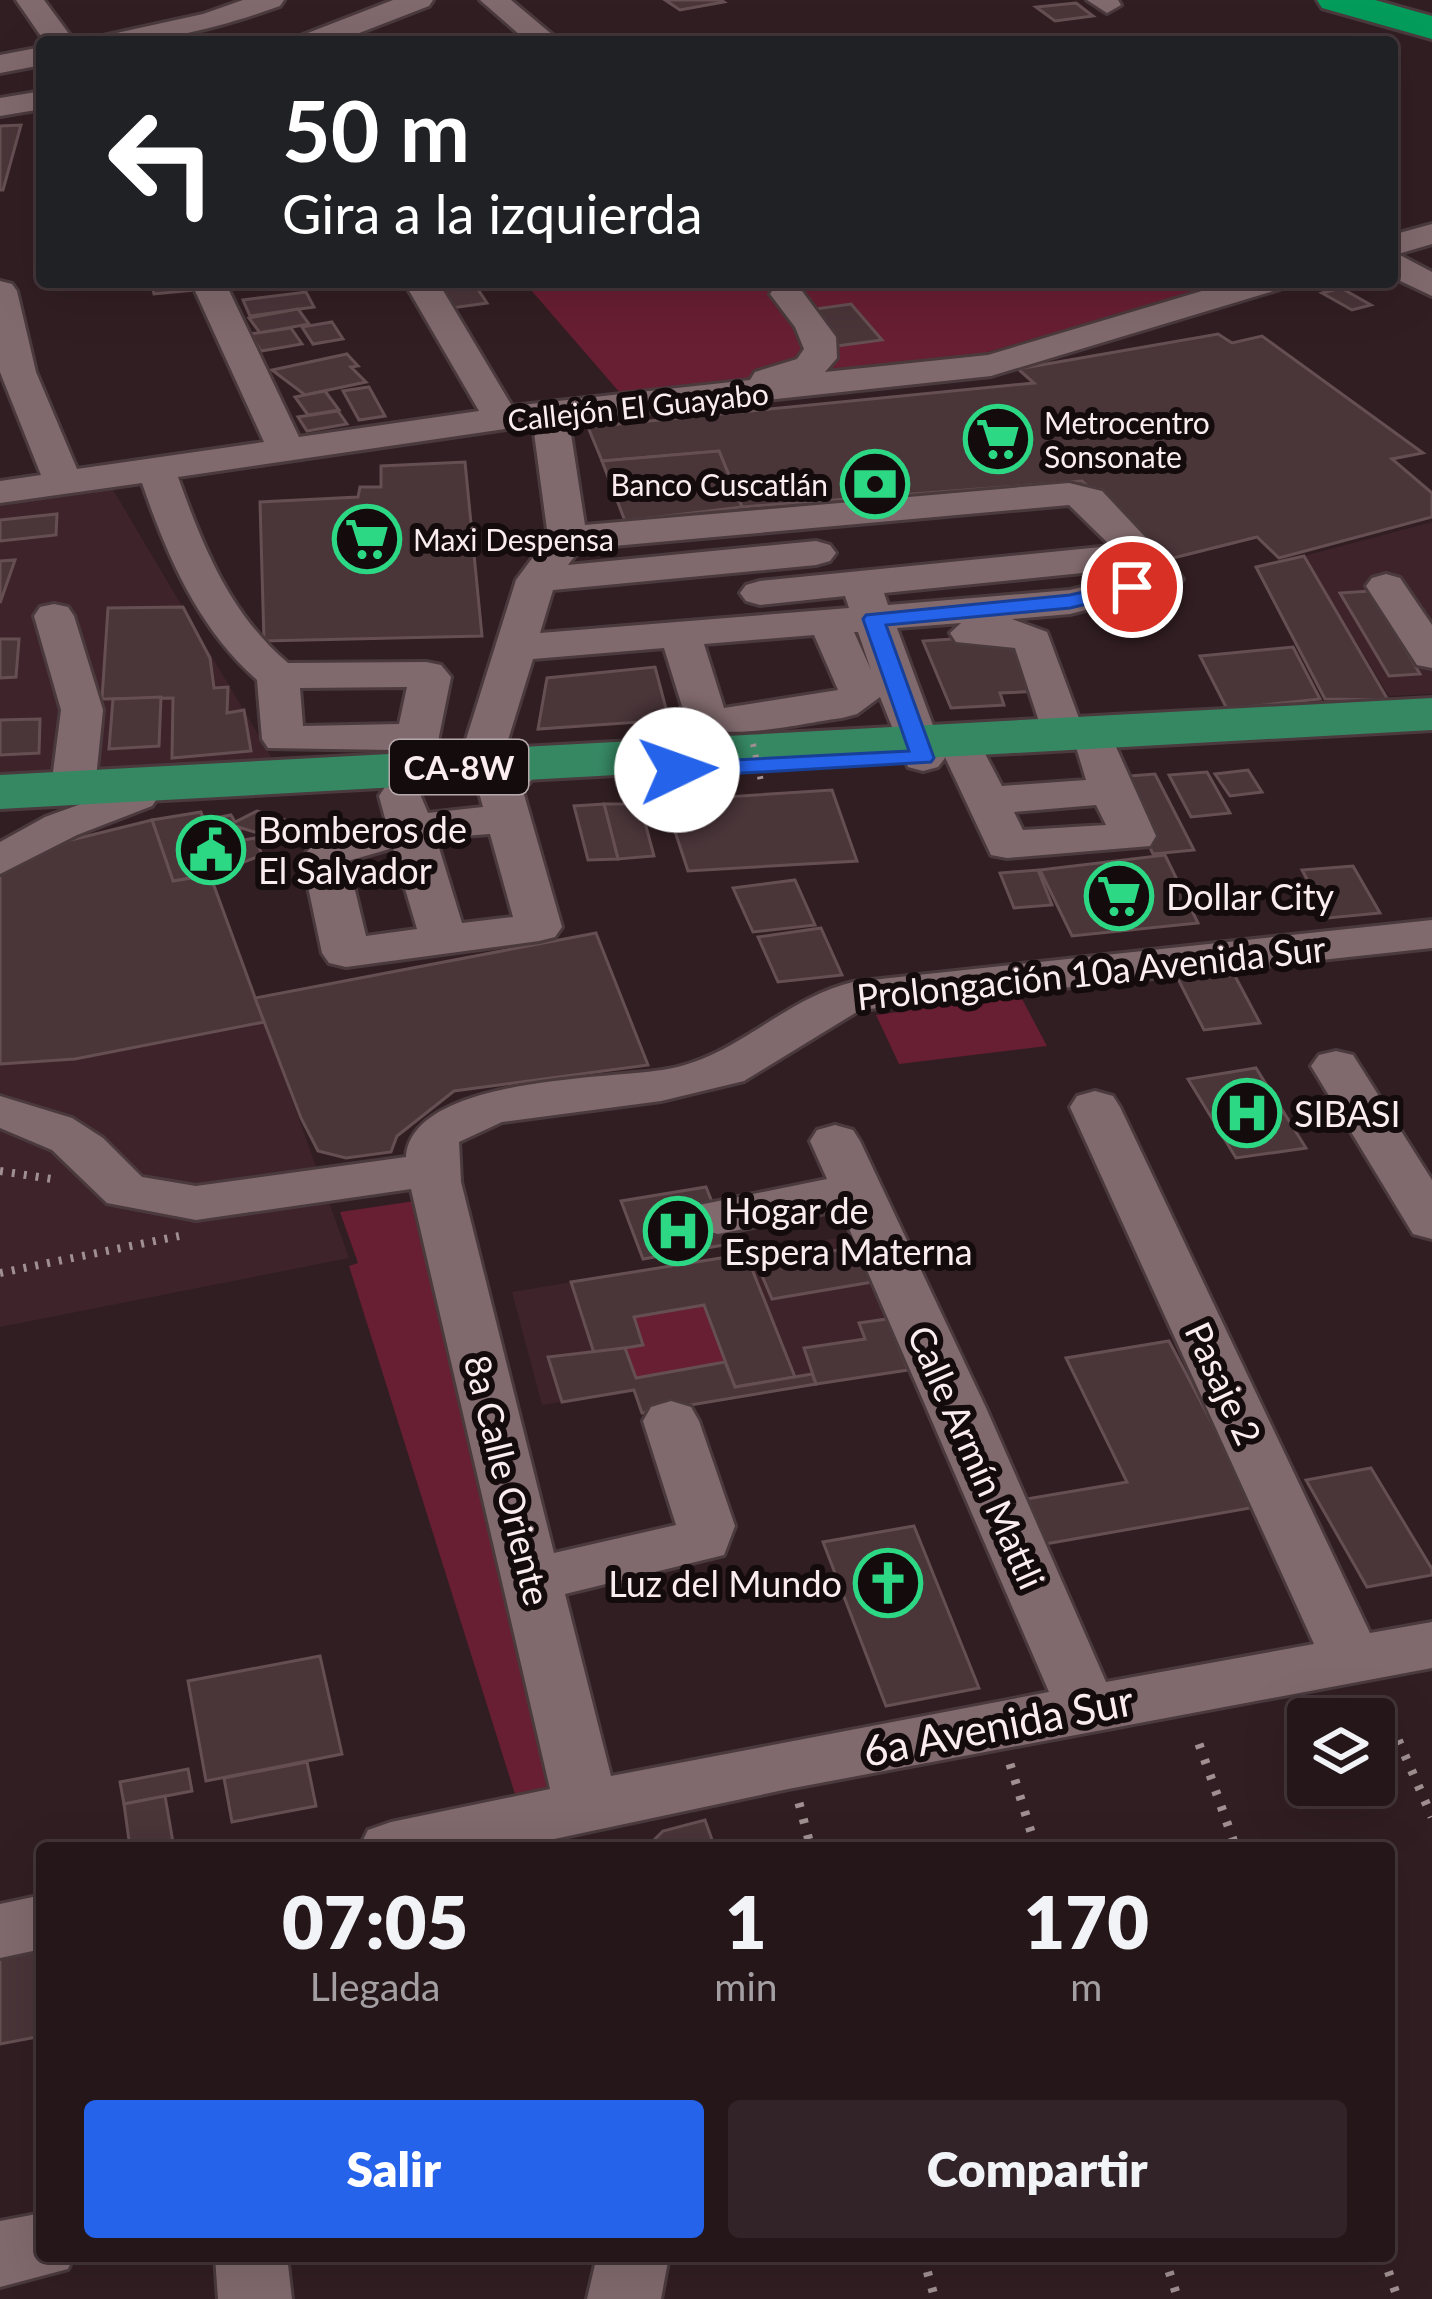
<!DOCTYPE html>
<html lang="es">
<head>
<meta charset="utf-8">
<style>
	:root { --surface:#25161a; --page:#312327; --text:#f1f3f6; --muted:#a39fa2; --line:#423539; --accent:#2563eb }
	body { margin:0; font-family:Lato,sans-serif; background:var(--page); color:var(--text); height:100vh; display:flex; flex-direction:column; font-size:45px; white-space:nowrap }
	* { box-sizing:border-box; margin:0 }
	p { font-size:39px; color:var(--muted) }
	.icon { flex:none; width:66px; height:66px; fill:none; stroke:currentColor; stroke-width:2; stroke-linecap:round; stroke-linejoin:round }
	.map { position:relative; flex:1; overflow:hidden }
	.side { position:absolute; left:36px; top:1842px; width:1359px; height:420px; display:flex; flex-direction:column; background:var(--surface); border-radius:12px; box-shadow:0 12px 48px #0002,0 0 0 3px var(--line) }
	.side>* { flex:none }
	.guide { position:absolute; left:36px; top:36px; width:1362px; height:252px; border-radius:12px; box-shadow:0 12px 48px #0002,0 0 0 3px var(--line); background:#202124; color:#fff; overflow:hidden }
	.tools { position:absolute; left:1287px; top:1698px; display:grid; gap:24px }
	.tools a { display:grid; place-items:center; width:108px; height:108px; border-radius:12px; background:var(--surface); box-shadow:0 12px 48px #0002,0 0 0 3px var(--line); font-size:60px }
	.pin { position:absolute; display:grid; place-items:center; width:102px; height:102px; color:#fff; margin:-51px; border:6px solid #fff; border-radius:50%; box-shadow:0 3px 12px #0007 }
	.me { position:absolute; width:132px; margin:-66px; rotate:87deg; stroke-linejoin:round; filter:drop-shadow(0 0 9px #0008) }
	.turn { display:flex; align-items:center; gap:42px; height:252px; padding:0 48px; font-size:54px }
	.turn .icon { width:156px; height:156px; stroke-width:2.5 }
	.turn b { display:block; font-size:84px; line-height:102px }
	.eta { display:flex; justify-content:space-evenly; align-items:center; height:204px; text-align:center }
	.eta b { font-size:72px; font-weight:800; line-height:84px }
	.action { display:flex; gap:24px; margin-top:auto; padding:24px 48px }
	.action a { flex:1; height:138px; border-radius:12px; background:var(--accent); color:#fff; font-size:48px; font-weight:800; line-height:138px; text-align:center }
	.action a+a { background:var(--page); color:var(--text) }
	.map>svg:first-child { display:block }
	.built { fill:#3e242a }
	.green { fill:#681e33 }
	.building { fill:#4a3539; stroke:#654f52; stroke-width:3 }
	.lines { fill:none; stroke-linecap:round; stroke-linejoin:round }
	.minor-casing { stroke:#4a3a3d; stroke-width:6 }
	.major-casing { stroke:#4a3a3d; stroke-width:6 }
	.highway-casing { stroke:#4a3a3d; stroke-width:6 }
	.path-far1 { stroke:#a09092; stroke-width:8; stroke-dasharray:3 9; stroke-linecap:butt }
	.path { stroke:#a09092; stroke-width:9; stroke-dasharray:4.5 12; stroke-linecap:butt }
	.minor { fill:#816a6e; fill-rule:evenodd }
	.major { fill:#368863; fill-rule:evenodd }
	.highway { fill:#049c5b; fill-rule:evenodd }
	.path-bridge { stroke:#a09092; stroke-width:6; stroke-dasharray:3 8; stroke-linecap:butt }
	.route { fill:#2563eb; stroke:#184099; stroke-width:3 }
	.labels { text-anchor:middle; dominant-baseline:central; stroke-width:12; stroke-linejoin:round; paint-order:stroke }
	.far-street-label { font-size:30px; fill:#fbedef; stroke:#130b0c }
	.far-poi-label { font-size:30px; fill:#fbedef; stroke:#130b0c; text-anchor:start }
	.shield { fill:#130b0c; stroke:#b5a9ab; stroke-width:3 }
	.shield-label { font-size:33px; font-weight:bold; fill:#fbedef }
	.poi-label { font-size:36px; fill:#fbedef; stroke:#130b0c; text-anchor:start }
	.street-label { font-size:36px; fill:#fbedef; stroke:#130b0c }
	.near-street-label { font-size:42px; fill:#fbedef; stroke:#130b0c }
</style>
</head>
<body>
<div class="map">
<svg width="1432" height="2299" viewBox="0 0 1432 2299">
	<rect width="100%" height="100%" fill="#311e22"/>
	<g class="built">
		<path d="M109,483l166,280 -275,16v-281z"/>
		<path d="M1432,522v172l-43,2 -85,-140z"/>
		<path d="M264,1022l85,236 -349,69v-263l75,-5z"/>
		<path d="M855,1235l53,135 -266,43 -9,-23 -91,15 -30,-113z"/>
	</g>
	<g class="green">
		<path d="M524,282h705l-255,74 -353,38z"/>
		<path d="M1020,995l27,51 -148,18 -23,-49z"/>
		<path d="M415,1201l166,600 -61,9 -171,-544 9,-3 -18,-51z"/>
		<path d="M704,1305l21,57 -89,16 -11,-30 18,-3 -9,-28z"/>
	</g>
	<g class="building">
		<path d="M665,0h56l3,2 -44,8z"/>
		<path d="M1076,3l17,13 -38,5 -19,-14z"/>
		<path d="M21,125l-18,65h-3v-64z"/>
		<path d="M151,282h43l2,8 -42,4z"/>
		<path d="M436,282h37l14,21 -35,5z"/>
		<path d="M1341,288l30,17 -19,5 -30,-17z"/>
		<path d="M306,292l8,15 -64,9 -7,-16z"/>
		<path d="M851,304l31,36 -45,6 -29,-36z"/>
		<path d="M298,309l11,15 -49,9 -11,-15z"/>
		<path d="M332,322l11,17 -30,5 -11,-17z"/>
		<path d="M291,328l11,16 -41,7 -11,-17z"/>
		<path d="M1218,334l14,9 30,-7 161,117 -31,6 40,34v24l-153,41 -22,-21 -92,23 -83,-79 -340,26 -23,-56 -117,10 -14,-34 446,-44 -16,-14z"/>
		<path d="M347,354l11,12 -7,1 15,15 -61,13 -33,-25z"/>
		<path d="M369,387l16,29 -26,4 -16,-29z"/>
		<path d="M325,391l14,19 -31,5 -13,-18z"/>
		<path d="M338,411l9,13 -40,7 -9,-14z"/>
		<path d="M719,451l23,56 -117,14 -23,-60z"/>
		<path d="M465,462l17,174 -218,5 -4,-139 98,-5 2,-10h21v-21z"/>
		<path d="M57,514l-1,21 -56,6v-21z"/>
		<path d="M1304,556l84,144 -63,-1 -69,-132z"/>
		<path d="M15,560l-15,43v-42z"/>
		<path d="M1370,591l50,83 -31,2 -49,-83z"/>
		<path d="M183,607l27,51 4,30 14,-1 -1,26 17,-3 7,41 -79,7 1,-60 -71,1 6,-91z"/>
		<path d="M1006,635l5,14 22,3 9,39 -42,2 4,12 -53,3 -28,-67z"/>
		<path d="M0,639h19l-3,38 -16,1z"/>
		<path d="M1293,647l27,52 -93,10 -27,-53z"/>
		<path d="M655,667l14,53 -131,9 9,-51z"/>
		<path d="M161,697l-2,49 -50,3 4,-50z"/>
		<path d="M40,719l-1,34 -39,2v-35z"/>
		<path d="M1248,770l14,22 -32,4 -15,-22z"/>
		<path d="M1207,772l23,41 -39,4 -22,-42z"/>
		<path d="M1155,774l39,76 -41,4 -38,-77z"/>
		<path d="M832,790l25,71 -169,10 -23,-70z"/>
		<path d="M604,804h36l14,52 -36,3z"/>
		<path d="M604,804l14,55 -30,1 -14,-54z"/>
		<path d="M257,811l57,18 -20,15 -56,-17 6,13 -32,6 -8,-26 27,-5 4,7z"/>
		<path d="M201,812l11,34 43,-8 7,17 -52,20 -37,6 -21,-61z"/>
		<path d="M152,820l21,61 37,-6 54,147 -189,37 -75,5v-189l59,-32z"/>
		<path d="M1165,855l33,68 -126,13 -32,-66z"/>
		<path d="M1353,866l27,47 -52,5 -26,-48z"/>
		<path d="M1038,870l14,35 -38,3 -14,-35z"/>
		<path d="M795,880l20,45 -62,7 -20,-44z"/>
		<path d="M821,928l21,47 -64,7 -20,-45z"/>
		<path d="M596,933l52,132 -194,26 -57,45 -6,16 -45,6 -28,-7 -17,-33 -46,-120z"/>
		<path d="M1228,963l32,60 -56,7 -31,-61z"/>
		<path d="M1256,1068l50,80 -70,10 -48,-79z"/>
		<path d="M706,1187l23,57 -86,15 -22,-58z"/>
		<path d="M856,1247l16,35 -100,17 -15,-35z"/>
		<path d="M746,1254l49,123 -60,10 -31,-82 -70,12 9,28 -49,8 -23,-71z"/>
		<path d="M887,1319l21,51 -92,14 -12,-36 61,-9 -6,-16z"/>
		<path d="M1169,1341l87,166 -228,40 -19,-45 118,-20 -61,-124z"/>
		<path d="M625,1348l11,30 89,-16 10,25 77,-13 4,10 -174,29 -8,-23 -72,12 -14,-45z"/>
		<path d="M1371,1468l61,101v6l-65,12 -61,-107z"/>
		<path d="M914,1526l65,162 -93,18 -63,-164z"/>
		<path d="M320,1656l22,98 -136,27 -18,-100z"/>
		<path d="M307,1762l9,44 -84,16 -8,-44z"/>
		<path d="M188,1769l4,22 -68,13 -4,-22z"/>
		<path d="M165,1796l9,52h-44l-6,-44z"/>
		<path d="M705,1820l10,28h-69l17,-17z"/>
		<path d="M42,1941v95l-42,8v-95z"/>
	</g>
	<g class="lines">
		<g class="minor-casing">
			<g id="minor">
				<path d="M16,0h28l31,42h-30z"/>
				<path d="M243,0h41l-4,6c-61,22 -116,36 -182,36l5,-6 100,-22z"/>
				<path d="M393,0h40l-4,6 -93,36h-41l5,-6z"/>
				<path d="M480,0h31l50,42h-33z"/>
				<path d="M1087,0h31l3,5 -14,8z"/>
				<path d="M42,47v18l-42,8v-18z"/>
				<path d="M42,91v18l-42,7v-18z"/>
				<path d="M1432,224v20l-34,10 34,18v24l-40,-19v-42z"/>
				<path d="M0,281l12,3 5,7 19,81 41,97 187,-27 -73,-160h34l74,155 180,-26 -75,-129h34l74,124 238,-26 5,-8 42,-13 7,-10 -9,-22 -25,-33 5,-7h24l37,50 1,21 -12,14 163,-17 244,-73h53l-5,7 -289,87 -422,45 16,104 484,-42 33,8 75,80 6,8 -6,8 -107,27 -58,5 35,13 39,105 26,1 44,98 -6,10 -143,12 -16,-3 -47,-100 7,-9 15,-4 15,4 21,40 84,-6 -10,-33 -26,-1 -6,-9 -29,-89 -59,-6 -6,-9 11,-10 -64,5 48,130 -7,9 -15,4 -15,-4 -28,-70 -23,17 -15,4c-36,4 -135,30 -157,-2l-21,-68 -131,11 -34,110 26,1 7,9 -9,12 39,136 -7,10 -16,4 -193,26 -17,-4 -7,-10 -20,-95c20,-29 53,-27 84,-36l-7,-26 6,-9 16,-4 16,4 11,26 55,-6 -5,-18 10,-13 -23,-2 -7,-9 58,-185 32,-43 -15,-112 -355,52c25,70 52,137 110,186l138,-1 15,3 10,12 -19,94 -7,9 -15,4 -15,-4 -7,-9 5,-21 -125,-2 -6,-9 -5,-59c-59,-52 -90,-124 -115,-197l-142,20v-22l41,-6 -41,-103zM1069,505l42,41 -351,35 -14,4 -6,8 6,8 14,4 85,-9 4,12 -309,25 13,-43 263,-25 14,-4 6,-8 -6,-8 -14,-4 -248,24 12,-16zM1131,568l5,6 -66,16 -182,15 -4,-12zM854,632h4l13,38zM814,635l24,55 -114,18 -20,-64zM407,687l-8,37 -96,2 -3,-38zM1096,805l10,20 -83,5 -9,-18zM490,834l23,83 -51,6 -26,-85zM393,848l24,81 -51,7 -18,-75z"/>
				<path d="M1386,574l14,4 32,47v43l-15,-3 -51,-79 6,-8z"/>
				<path d="M54,604l14,3 6,9 29,94 -8,78 -7,9 -15,4 -15,-4 -7,-9 10,-78 -27,-94 6,-9z"/>
				<path d="M136,784l16,4 6,9 -6,9 -75,29 -77,39v-32l45,-25z"/>
				<path d="M1432,920v28l-572,62 -116,71 -83,20 -159,21 -43,20 2,40 93,371 122,-28 -33,-104 8,-14 20,-6 20,6 8,14 36,105 -11,29 -159,39 46,182 438,-84 -208,-482 -123,24 -19,-5 -7,-12 7,-12 128,-26 -17,-38 7,-11 18,-5 18,5 7,11 127,269 119,272 208,-38 -244,-537 7,-11 18,-5 18,5 7,11 250,526 62,-11v46l-644,121 -276,59h-153l9,-18 23,-8 159,-33 -139,-600 -215,31 -89,-17 -55,-53 -52,-22v-32l72,22 31,20 39,39 54,9 210,-29c6,-79 197,-78 256,-87 74,-11 120,-71 191,-88z"/>
				<path d="M1336,1051l17,4 79,125v59l-19,-5 -102,-168 8,-11z"/>
				<path d="M42,1895v54l-42,9v-54z"/>
				<path d="M42,2213v43h32l-6,13 -68,18v-66z"/>
				<path d="M215,2256h72l5,43h-74z"/>
				<path d="M597,2256h72l-8,43h-74z"/>
			</g>
		</g>
		<g class="major-casing">
			<path id="major" d="M1432,698v32l-1432,79v-34z"/>
		</g>
		<g class="highway-casing">
			<path id="highway" d="M1317,0h58l57,16v23l-110,-31z"/>
		</g>
		<g class="path-far1">
			<path d="M0,1171l58,9"/>
			<path d="M0,1273l179,-37"/>
		</g>
		<g class="path">
			<path d="M1385,1710l47,107"/>
			<path d="M1199,1744l37,104"/>
			<path d="M1010,1764l26,84"/>
			<path d="M799,1803l12,45"/>
			<path d="M923,2256l12,43"/>
			<path d="M1164,2256l14,43"/>
			<path d="M1383,2256l15,43"/>
		</g>
		<use href="#minor" class="minor"/>
		<use href="#major" class="major"/>
		<use href="#highway" class="highway"/>
		<path class="path-bridge" d="M753,744l9,42"/>
	</g>
	<path class="route" d="M1132,581l11,6 -4,5 -69,16 -184,17 48,133 -3,4 -254,15 -12,-7 12,-7 232,-12 -46,-132 3,-4 204,-20z"/>
	<defs>
		<g id="supermarket-ring" transform="scale(3.45)"><circle r="9.5" fill="#130b0c" stroke="#2cd884" stroke-width="1.5"/><path d="M-6-5.5h2.5l.6 2H6L4.5 2H-2.5L-4.4-4H-6ZM-1.5 3.2a1.3 1.3 0 1 0 .1 0ZM3 3.2a1.3 1.3 0 1 0 .1 0Z" fill="#2cd884"/></g>
		<g id="bank-ring" transform="scale(3.45)"><circle r="9.5" fill="#130b0c" stroke="#2cd884" stroke-width="1.5"/><path d="M-6-4H6V4H-6ZM0-2.3a2.3 2.3 0 1 0 0 4.6a2.3 2.3 0 1 0 0-4.6Z" fill="#2cd884"/></g>
		<g id="civic-ring" transform="scale(3.45)"><circle r="9.5" fill="#130b0c" stroke="#2cd884" stroke-width="1.5"/><path d="M-.6-6.5H3V-4.5H.6V-3L4-1V1h2V6H-6V1h2V-1L-.6-3ZM-1.2 2.5V6h2.4V2.5Z" fill="#2cd884"/></g>
		<g id="hospital-ring" transform="scale(3.45)"><circle r="9.5" fill="#130b0c" stroke="#2cd884" stroke-width="1.5"/><path d="M-5-5h3v3.5h4V-5h3V5h-3V1.5h-4V5h-3Z" fill="#2cd884"/></g>
		<g id="church-ring" transform="scale(3.45)"><circle r="9.5" fill="#130b0c" stroke="#2cd884" stroke-width="1.5"/><path d="M-1.2-6h2.4v3.5h3.3v2.4h-3.3V6h-2.4V-.1h-3.3v-2.4h3.3Z" fill="#2cd884"/></g>
	</defs>
	<g fill-rule="evenodd">
		<use href="#supermarket-ring" x="998" y="439"/>
		<use href="#bank-ring" x="875" y="484"/>
		<use href="#supermarket-ring" x="367" y="539"/>
		<use href="#civic-ring" x="211" y="850"/>
		<use href="#supermarket-ring" x="1119" y="896"/>
		<use href="#hospital-ring" x="1247" y="1113"/>
		<use href="#hospital-ring" x="678" y="1231"/>
		<use href="#church-ring" x="888" y="1583"/>
	</g>
	<g class="labels">
		<g class="far-street-label">
			<text transform="translate(638 406) rotate(-6)">Callejón El Guayabo</text>
		</g>
		<g class="far-poi-label">
			<text x="1044" y="422">Metrocentro<tspan x="1044" dy="34">Sonsonate</tspan></text>
			<text x="828" y="484" text-anchor="end">Banco Cuscatlán</text>
			<text x="413" y="539">Maxi Despensa</text>
		</g>
		<rect class="shield" x="390" y="740" width="138" height="54" rx="9"/>
		<g class="shield-label">
			<text x="459" y="767">CA-8W</text>
		</g>
		<g class="poi-label">
			<text x="258" y="829">Bomberos de<tspan x="258" dy="41">El Salvador</tspan></text>
			<text x="1166" y="896">Dollar City</text>
			<text x="1294" y="1113">SIBASI</text>
			<text x="724" y="1210">Hogar de<tspan x="724" dy="41">Espera Materna</tspan></text>
			<text x="842" y="1583" text-anchor="end">Luz del Mundo</text>
		</g>
		<g class="street-label">
			<text transform="translate(1091 972) rotate(-6)">Prolongación 10a Avenida Sur</text>
			<text transform="translate(1224 1383) rotate(65)">Pasaje 2</text>
			<text transform="translate(977 1457) rotate(66)">Calle Armín Mattli</text>
			<text transform="translate(508 1480) rotate(76)">8a Calle Oriente</text>
		</g>
		<g class="near-street-label">
			<text transform="translate(998 1725) rotate(-11)">6a Avenida Sur</text>
		</g>
	</g>
</svg>
<div class="tools">
<a><svg class="icon" aria-label="layers" viewBox="0 0 24 24"><path d="M12 4l9 5-9 5-9-5zM3 14l9 5 9-5"/></svg></a>
</div>
<div class="pin" style="left:1132px;top:587px;background:#d93025"><svg class="icon" aria-label="arrive" viewBox="0 0 24 24"><path d="M6 21V4h12l-3 4 3 4H6"/></svg></div>
<svg class="me" style="left:677px;top:770px" viewBox="-20 -20 40 40"><circle r="19" fill="#fff"/><path d="M0-13L10 11 0 6-10 11z" fill="#2563eb"/></svg>
<div class="guide">
<div class="turn"><svg class="icon" aria-label="left" viewBox="0 0 24 24"><path d="M17 20v-9H6M10 6l-5 5 5 5"/></svg><div><b>50 m</b>Gira a la izquierda</div></div>
</div>
<section class="side">
<div class="eta">
<div><b>07:05</b><p>Llegada</p></div>
<div><b>1</b><p>min</p></div>
<div><b>170</b><p>m</p></div>
</div>
<div class="action"><a>Salir</a><a>Compartir</a></div>
</section>
</div>
</body>
</html>
